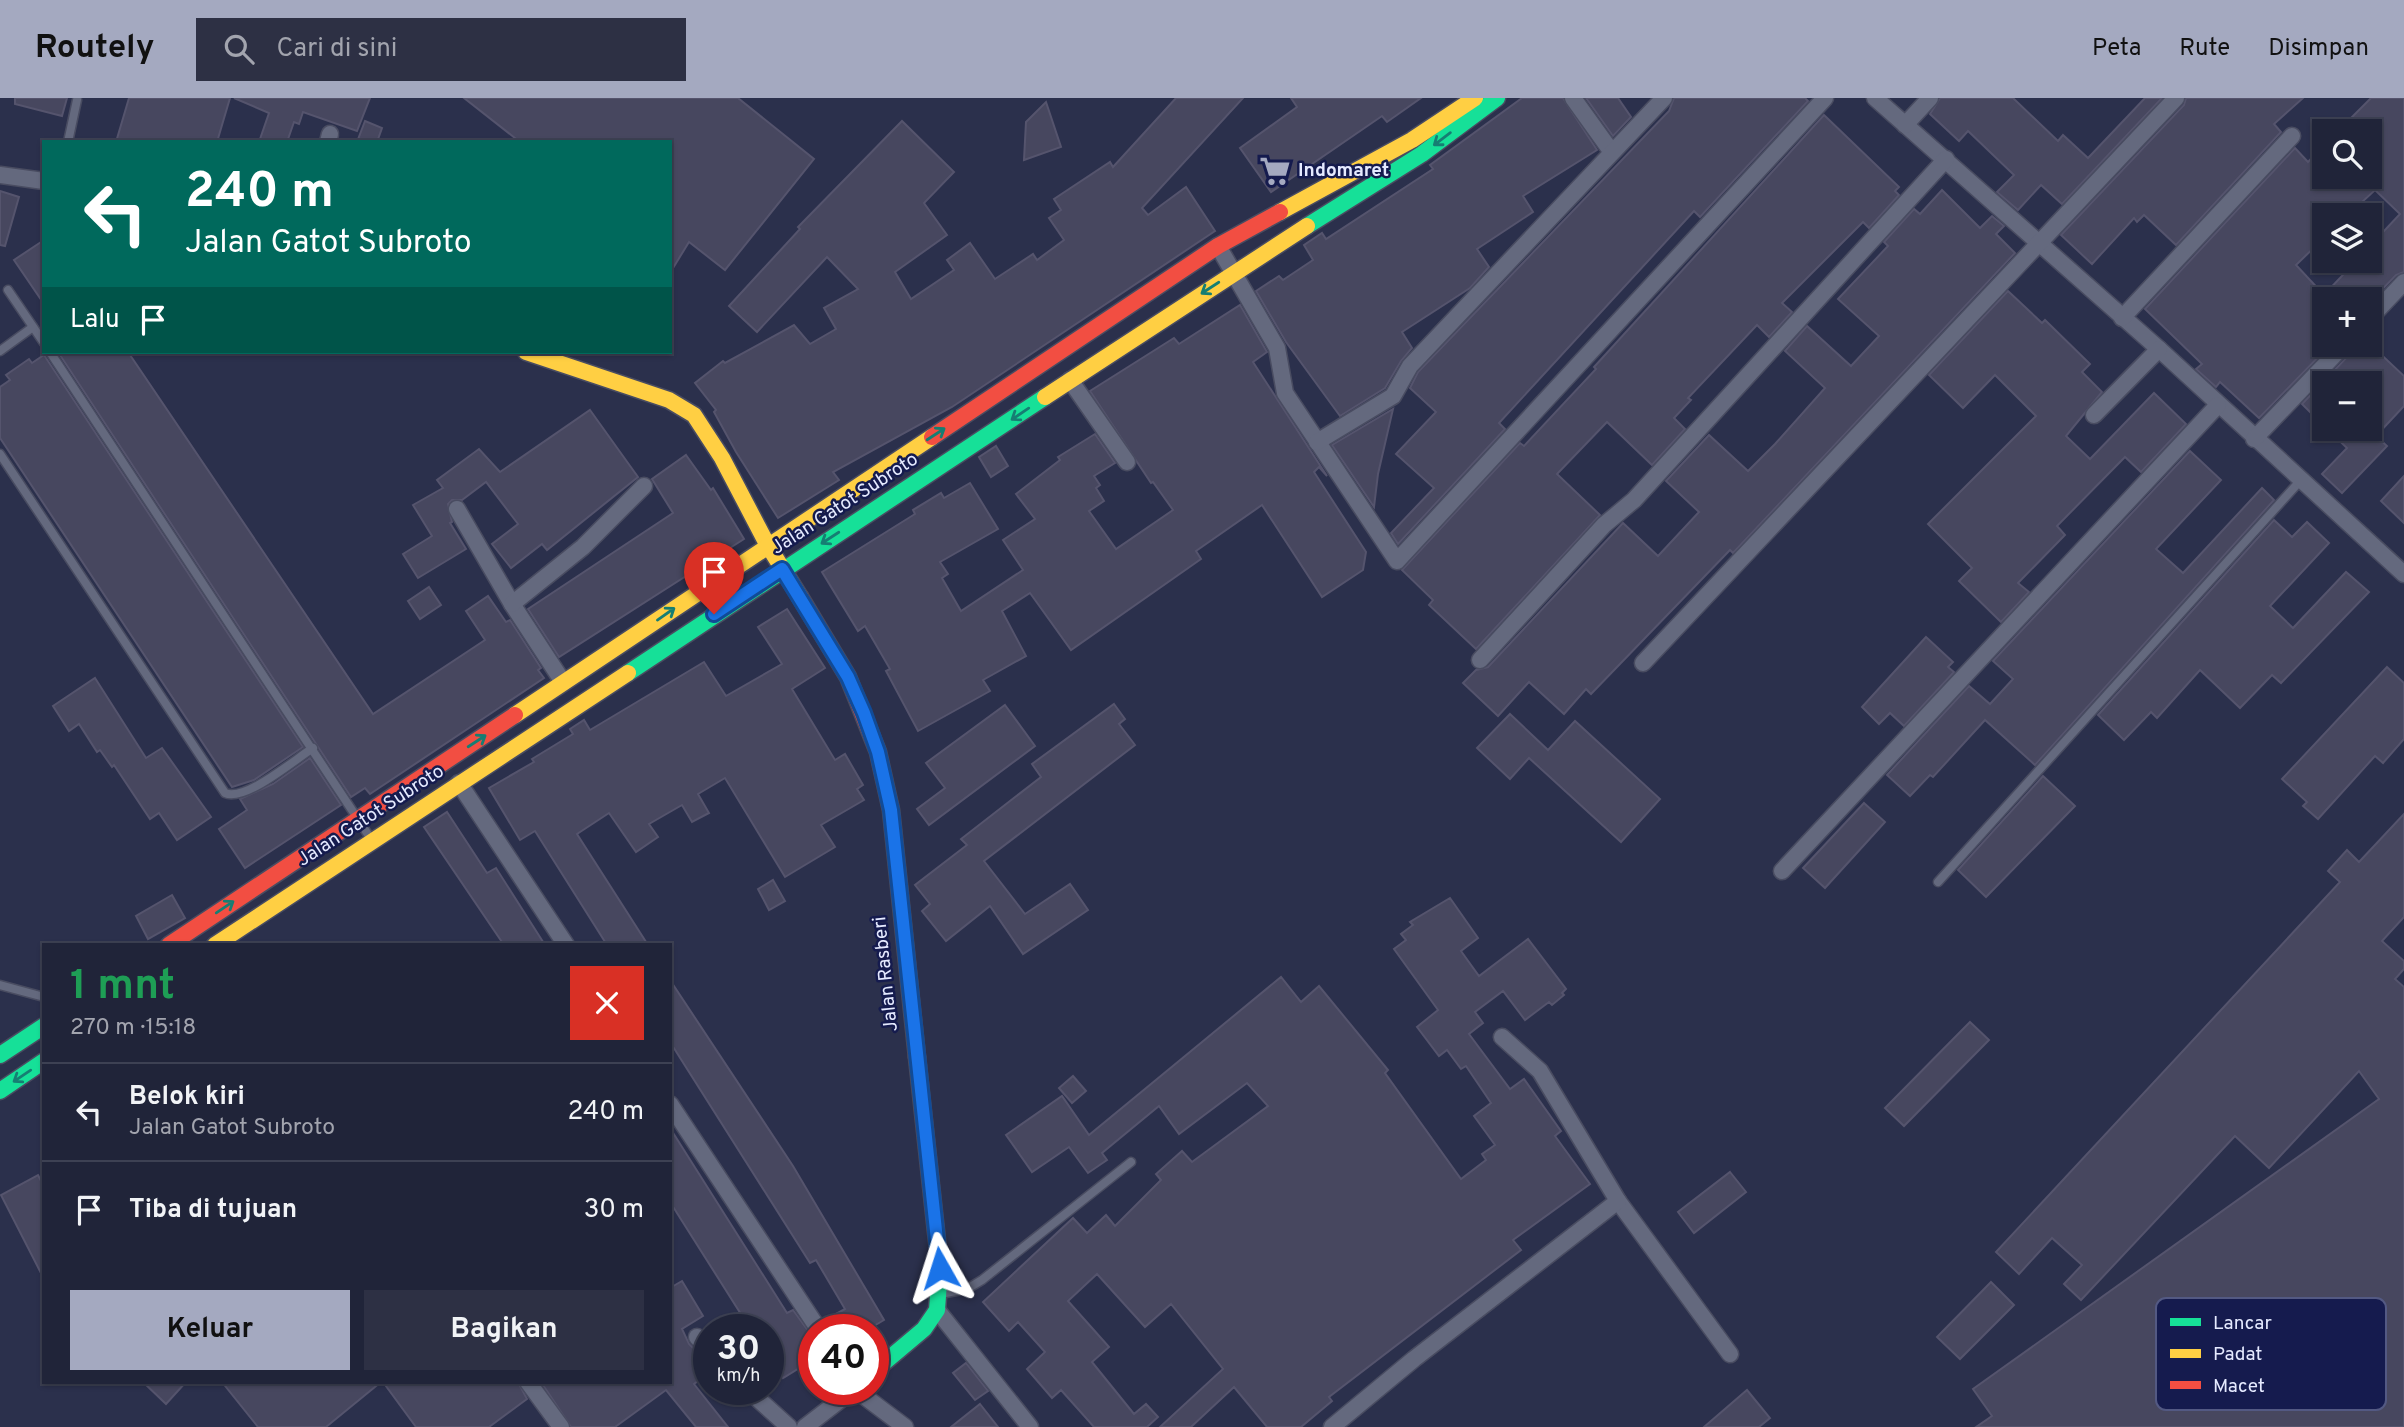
<!DOCTYPE html>
<html lang="id">
<head>
<meta charset="utf-8">
<style>
	:root { --surface:#202439; --page:#2d3044; --text:#f1f3f6; --muted:#a2a4ae; --line:#3d4153; --accent:#a4a9c0 }
	body { margin:0; font-family:Overpass,sans-serif; background:var(--page); color:var(--text); height:100vh; display:flex; flex-direction:column; font-size:26px; white-space:nowrap }
	* { box-sizing:border-box; margin:0 }
	p { font-size:23px; color:var(--muted) }
	.icon { flex:none; width:38px; height:38px; fill:none; stroke:currentColor; stroke-width:2; stroke-linecap:round; stroke-linejoin:round }
	.map { position:relative; flex:1; overflow:hidden }
	.sheet { position:absolute; left:42px; top:845px; width:630px; height:441px; display:flex; flex-direction:column; background:var(--surface); border-radius:0px; box-shadow:0 2px 5px #0004,0 0 0 2px var(--line) }
	.sheet>* { flex:none }
	.guide { position:absolute; left:42px; top:42px; width:630px; height:214px; border-radius:0px; box-shadow:0 2px 5px #0004,0 0 0 2px var(--line); background:#00695c; color:#fff; overflow:hidden }
	.controls { position:absolute; left:2312px; top:21px; display:grid; gap:14px }
	.controls a { display:grid; place-items:center; width:70px; height:70px; border-radius:0px; background:var(--surface); box-shadow:0 2px 5px #0004,0 0 0 2px var(--line); font-size:35px }
	.speed { position:absolute; left:693px; top:1216px; display:flex; gap:14px; font-size:35px; font-weight:700; text-align:center }
	.speed>* { display:grid; place-content:center; width:91px; height:91px; border-radius:50%; background:var(--surface); box-shadow:0 2px 5px #0004,0 0 0 2px var(--line); line-height:1 }
	.speed small { font-size:18px; font-weight:400 }
	.speed .limit { border:10px solid #d22; background:#fff; color:#111 }
	.pin { position:absolute; display:grid; place-items:center; width:60px; height:60px; color:#fff; margin:-72px -30px; border-radius:50% 50% 50% 0; rotate:-45deg; box-shadow:0 0 7px #0007 }
	.pin .icon { rotate:45deg }
	.me { position:absolute; width:77px; margin:-38px; rotate:354deg; stroke-linejoin:round; filter:drop-shadow(0 0 5px #0008) }
	.turn { display:flex; align-items:center; gap:24px; height:147px; padding:0 28px; font-size:32px }
	.turn .icon { width:91px; height:91px; stroke-width:2.5 }
	.turn b { display:block; font-size:49px; line-height:60px }
	.then { display:flex; align-items:center; height:66px; padding:0 28px; background:#0003; gap:14px; font-size:26px }
	.round { display:grid; place-items:center; flex:none; width:74px; height:74px; border-radius:0px; background:var(--page) }
	.head { display:flex; align-items:center; justify-content:space-between; height:119px; padding:0 28px }
	h1 { font-size:42px; font-weight:700; line-height:52px; color:#1e9e55 }
	.button { display:flex; gap:14px; margin-top:auto; padding:14px 28px }
	.button a { flex:1; height:80px; border-radius:0px; background:var(--accent); color:#111; font-size:28px; font-weight:700; line-height:80px; text-align:center }
	.button a+a { background:var(--page); color:var(--text) }
	ul { padding:0; list-style:none }
	li { display:flex; align-items:center; gap:21px; height:98px; padding:0 28px; border-top:2px solid var(--line) }
	li div { flex:1 }
	li b { display:block; font-size:26px }
	li em { font-style:normal }
	header { display:flex; align-items:center; gap:42px; box-sizing:border-box; height:98px; padding:0 35px; background:var(--accent); color:#111 }
	header strong { font-size:33px }
	nav { display:flex; gap:38px; margin-inline-start:auto; font-size:24px }
	.search { width:490px; height:63px; background:var(--page); display:flex; align-items:center; gap:18px; box-sizing:border-box; padding:0 24px; border-radius:0px; color:var(--muted); font-size:26px }
	.map>svg:first-child { display:block }
	.building { fill:#47475f; stroke:#55546d; stroke-width:2; fill-rule:evenodd }
	.lines { fill:none; stroke-linecap:round; stroke-linejoin:round }
	.lane-casing { stroke:#494c61; stroke-width:11 }
	.street-casing { stroke:#494c61; stroke-width:19 }
	.fast-casing { stroke:#494c61; stroke-width:19 }
	.slow-casing { stroke:#494c61; stroke-width:19 }
	.jam-casing { stroke:#494c61; stroke-width:19 }
	.lane { stroke:#64697e; stroke-width:8 }
	.street { stroke:#64697e; stroke-width:16 }
	.fast { stroke:#16e098; stroke-width:16 }
	.slow { stroke:#ffcf43; stroke-width:16 }
	.jam { stroke:#f24e42; stroke-width:16 }
	.oneway { stroke:#167e73 }
	.route-casing { stroke:#114b97; stroke-width:18 }
	.route { stroke:#1a73e8; stroke-width:12 }
	.labels { text-anchor:middle; dominant-baseline:central; stroke-width:5; stroke-linejoin:round; paint-order:stroke }
	.poi-label { font-size:19px; font-weight:bold; fill:#e5eaff; stroke:#151b4e; text-anchor:start }
	.street-label { font-size:19px; fill:#e5eaff; stroke:#151b4e }
	.key { fill:#151b4e; stroke:#535983; stroke-width:2 }
	.key-label { font-size:19px; fill:#e5eaff }
</style>
</head>
<body>
<header>
<strong>Routely</strong>
<div class="search"><svg class="icon" aria-label="search" viewBox="0 0 24 24"><circle cx="10" cy="10" r="6"/><path d="M15 15l6 6"/></svg>Cari di sini</div>
<nav><a>Peta</a><a>Rute</a><a>Disimpan</a></nav>
</header>
<div class="map">
<svg width="2404" height="1329" viewBox="0 0 2404 1329">
	<rect width="100%" height="100%" fill="#2b304c"/>
	<g class="building">
		<path d="M15,0h52l-5,18 -47,-12z"/>
		<path d="M129,0h101l-13,44h-101z"/>
		<path d="M234,0h136l-13,33 -54,-19 -4,12 -5,-2 -7,20h-28l10,-29z"/>
		<path d="M464,0h274l76,61 -89,111 -36,-28 -19,31v-131h-150z"/>
		<path d="M1176,0h67l-101,110 6,7 38,-28 29,44 -263,176 -119,65 6,8 -61,38 -42,-66 -22,-40 2,-2 -21,-27 28,-22 2,2 69,-38 16,19 26,-15 -12,-21 34,-19 -31,-32 -70,75 -28,-26 71,-77 -2,-2 104,-106 52,51 -30,31 23,32 -52,37 16,27 43,-29 -7,-10 23,-17 25,36 38,-25 4,6 27,-20 -15,-22 12,-8 -7,-11 56,-37 3,5z"/>
		<path d="M1291,0h130l-34,24 -5,-6 -111,76 -31,-44 57,-41z"/>
		<path d="M1522,0h41l34,52 -74,46 10,16 -56,37 12,18 -19,21 -68,44 10,16 -11,13 -16,27 -45,28 -54,-74 -30,-51 23,-15 4,4 30,-20 -9,-15 18,-12 4,6 107,-70 -3,-4z"/>
		<path d="M1586,0h32l13,19 -18,19z"/>
		<path d="M1674,0h131l3,3 -108,116 -6,-6 -195,212 6,6 -107,115 -7,-11 43,-45 -38,-34 40,-42 -26,-24 8,-16 251,-261z"/>
		<path d="M1940,0h73l45,43 5,-6 25,23 57,-60h17l-100,106 -21,-19 -23,25 -21,-18 17,-17 -46,-44 -9,10 -29,-27z"/>
		<path d="M2186,0h117l-29,26 7,8 -105,113 -32,-30 -7,7 -3,-4 -42,46 -31,-29 123,-130z"/>
		<path d="M2371,0h33v174l-8,3 -23,24h-49v46h6l-71,73 -39,-36 -4,5 -20,-18 6,-5 -57,-55 150,-161 13,14 16,-17v32h46v-46h-32zM2375,92l25,24 -30,32v15h-14l-32,34 -28,-30 28,-27v-23h24z"/>
		<path d="M1046,4l15,45 -37,13 2,-38z"/>
		<path d="M1824,17l75,72 -4,4 4,4 -30,33 -6,-6 -81,81 10,9 -23,25 -12,-12 -69,73 3,2 -17,18 11,11 -33,36 -45,-43 -50,52 43,41 -124,134 -47,-44 4,-5 -31,-30 118,-127 4,3 72,-77 -2,-2z"/>
		<path d="M365,23l17,7 -5,14h-20z"/>
		<path d="M1942,92l38,38 12,-12 12,10 -8,8 19,19 -282,300 -3,-3 -139,144 -5,-5 -22,25 -35,-32 -31,34 -35,-33 13,-13 12,-3 135,-144 35,33 41,-44 -33,-31 43,-46 39,36 27,-27 50,-56 -40,-37 22,-25 44,40 28,-30 -41,-37 50,-53 -4,-4 30,-33 6,5z"/>
		<path d="M0,93l19,6 -14,49 -5,-1z"/>
		<path d="M44,142v64l-30,-44z"/>
		<path d="M2008,193l34,32 3,-3 45,44 -8,8 20,20 -36,44 24,23 64,-66 32,31 -45,48 -16,-15 -68,69 8,9 -47,48 11,9 -28,30 -42,-41 13,-13 -44,-44 108,-108 -41,-41 -32,33 -34,-33z"/>
		<path d="M1240,207l27,47 -14,10 74,114 -8,-9 -5,5 52,80 -3,18 -41,27 -60,-92 -66,46 5,8 -130,91 -41,-57 -28,18 24,45 -43,24 7,11 -72,40 -32,-60 4,-2 -25,-43 -7,5 -36,-59 93,-58 -2,-4 28,-17 3,5 26,-15 28,46 -58,33 8,12 -6,4 19,33 62,-41 -20,-30 32,-21 -19,-25 44,-34 -2,-3 37,-23 20,29 -21,13 6,9 -4,3 8,13 -15,10 27,38 57,-39 -20,-28 -2,1 -61,-92 84,-53 5,6z"/>
		<path d="M2354,247h17l33,31v30l-28,30 11,10 -45,47 -20,-19 25,-26 -20,-19h43v-46h-46v43l-22,-22 50,-52z"/>
		<path d="M58,254h70l245,362 112,-74 -19,-29 22,-15 18,26 4,-2 31,48 -3,2 6,8 -174,116 -5,-6 -14,9z"/>
		<path d="M44,257l259,392 -49,33 -22,7 -232,-349v-51l10,-7 -4,-5 23,-16 3,4z"/>
		<path d="M1393,311l-15,65 -4,33 -42,-62z"/>
		<path d="M590,312l48,67 -91,73 -5,-6 -31,24 -19,-24 26,-20 -32,-42 -24,18h-10l-4,4 4,18 -2,1 16,26 -48,29 -15,-24 29,-18 -19,-31 30,-17 -6,-8 42,-31 21,23z"/>
		<path d="M996,348l12,20 -17,11 -12,-20z"/>
		<path d="M2190,353l31,29 -65,69 27,24 79,-85 12,12 -239,265 -50,-45 -52,57 -3,-2 -20,21 -23,-21 82,-89 21,18 23,-25 -20,-18z"/>
		<path d="M686,357l25,35 2,-2 31,51 -185,118 -31,-48 145,-96 -21,-34z"/>
		<path d="M2404,378v47l-23,-22z"/>
		<path d="M2274,422l18,17 15,-15 22,21 -59,63 23,22 53,-56 23,20 -88,91 -9,-8 -32,33 -40,-38 -43,48 -6,-6 -27,28 -26,-25z"/>
		<path d="M429,489l12,18 -21,14 -12,-18z"/>
		<path d="M787,511l38,59 -33,21 43,71 10,-6 18,31 -6,4 7,11 -43,25 14,22 -50,30 -60,-99 -27,16 11,19 -17,9 -10,-17 -33,19 9,13 -22,15 -27,-39 -32,21 71,111h-41l-72,-114 -15,9 -31,-52 45,-26 -2,-3 41,-25 -3,-5 14,-9 6,10 114,-68 22,34 56,-32 -24,-37z"/>
		<path d="M1926,539l27,25 -5,5 6,5 -50,54 -14,-13 -11,11 -17,-17z"/>
		<path d="M2387,569l17,16v56l-21,24 -8,-7 -57,63 -15,-13 4,-4 -25,-23z"/>
		<path d="M95,580l51,80 16,-10 49,69 -34,23 -18,-27 -9,6 -36,-54 -2,2 -12,-17 -3,2 -18,-28 -10,7 -16,-25z"/>
		<path d="M1114,606l11,15 -6,5 16,21 -151,116 41,53 45,-30 18,26 -65,44 -33,-48 -44,35 -24,-30 8,-7 -15,-19 52,-40 -6,-6 80,-62 -9,-13z"/>
		<path d="M1005,607l30,41 -106,79 -12,-16 28,-21 -19,-25z"/>
		<path d="M1510,616l38,36 27,-29 85,78 -39,43 -92,-84 -19,21 -33,-31z"/>
		<path d="M310,660l31,47 -96,63 -26,-39 28,-19 -7,-11 33,-15z"/>
		<path d="M2043,678l32,30 -89,91 -28,-27z"/>
		<path d="M1864,705l21,19 -60,66 -22,-20z"/>
		<path d="M447,714l40,61 9,-5 49,77h-41l-80,-118z"/>
		<path d="M2404,716v103l-22,24 22,20v8l-9,10 9,8v440h-428l16,-11 -19,-27 406,-290 -20,-28 -90,97 -34,-32 -154,164 -17,-16 18,-19 -30,-27 -33,36 -23,-22 344,-370 -12,-11 19,-21 12,12z"/>
		<path d="M773,782l12,21 -16,9 -11,-21z"/>
		<path d="M172,797l13,23 -37,21 -12,-23z"/>
		<path d="M1450,800l28,40 -17,13 18,25 49,-37 38,50 -4,4 2,2 -12,10 -3,-3 -24,18 -22,-29 -28,21 8,11 -14,11 41,55 14,-10 37,52 -6,5 35,48 -77,56 8,10 -192,147 3,4 -31,26h-34l-33,-40 -43,40h-31l63,-58 -52,-65 -26,23 -48,-53 -29,27 41,46 -17,15 42,52 12,-10 12,13 -11,10h-53l-33,-37 -9,8 -25,-29 18,-17 -27,-30 -9,9 -26,-29 90,-84 14,15 19,-18 9,11 46,-46 -5,-6 26,-23 10,11 76,-56 -21,-23 -68,51 -20,-28 -57,47 5,7 -19,13 -19,-26 -37,25 -26,-37 56,-39 27,39 192,-158 20,25 18,-16 69,84 -3,3 76,106 25,-19 -4,-6 13,-9 -21,-29 17,-13 -25,-37 -5,3 -14,-19 -8,6 -22,-29 21,-17 -44,-61 12,-9 -5,-6 12,-9 -3,-3z"/>
		<path d="M670,882l123,186 91,154 -17,10h-38l-4,-10 20,-11 -29,-49 -6,3 -140,-221z"/>
		<path d="M1970,924l19,18 -85,86 -19,-18z"/>
		<path d="M1073,978l13,15 -14,12 -13,-15z"/>
		<path d="M670,1030l117,185 6,-3 21,29v20l-31,19 -15,-25v-23h-17l-81,-128z"/>
		<path d="M1730,1074l16,20 -52,41 -16,-21z"/>
		<path d="M38,1077l6,12v92l-43,-84z"/>
		<path d="M682,1183l21,35 -21,13 7,15 20,20v9l-15,11 34,43h-32l-30,-37 -51,37h-44l-30,-45h129v-94z"/>
		<path d="M1991,1184l23,23 -54,54 -23,-22z"/>
		<path d="M966,1265l22,28 -13,9 -22,-27z"/>
		<path d="M143,1284h43l-20,22z"/>
		<path d="M222,1284h159l-55,45h-68z"/>
		<path d="M383,1284h135l9,17 -38,28h-73z"/>
		<path d="M1747,1292l23,28 -11,9h-55z"/>
		<path d="M980,1306l18,23h-47z"/>
	</g>
	<g class="lines">
		<g class="lane-casing">
			<g id="lane">
				<path d="M68,44l9,-42"/>
				<path d="M8,192l36,53"/>
				<path d="M0,253l33,-24"/>
				<path d="M50,254l321,487"/>
				<path d="M0,356l225,339c20,9 69,-33 88,-45"/>
				<path d="M1938,784l362,-401"/>
				<path d="M0,887l44,12"/>
				<path d="M940,1196l27,-5 15,-9 149,-118"/>
			</g>
		</g>
		<g class="street-casing">
			<g id="street">
				<path d="M1573,0l38,53"/>
				<path d="M1875,0l284,251 245,225"/>
				<path d="M1905,27l25,-27"/>
				<path d="M328,44l2,-8"/>
				<path d="M0,77l44,6"/>
				<path d="M1218,148l59,102 8,45 112,168 428,-463"/>
				<path d="M2122,220l170,-182"/>
				<path d="M2370,220l34,-36"/>
				<path d="M1070,282l57,82"/>
				<path d="M2094,317l65,-66"/>
				<path d="M2254,341l90,-94"/>
				<path d="M1317,344l76,-46 17,-30 254,-268"/>
				<path d="M457,411l55,95 51,78"/>
				<path d="M512,506l71,-57 61,-61"/>
				<path d="M1480,562l124,-135 30,-25 312,-341"/>
				<path d="M1643,565l533,-565"/>
				<path d="M459,685l107,162"/>
				<path d="M1782,773l436,-466"/>
				<path d="M670,1006l149,226"/>
				<path d="M1618,1103l112,153"/>
				<path d="M937,1212l93,117"/>
				<path d="M697,1239l12,12"/>
				<path d="M528,1284l33,45"/>
				<path d="M748,1292l41,37"/>
				<path d="M856,1292l49,37"/>
				<path d="M805,1329l48,-37"/>
				<path d="M1332,1329l82,-68 204,-158 -78,-130 -38,-34"/>
			</g>
		</g>
		<g class="fast-casing">
			<g id="fast">
				<path d="M1307,128l115,-72 75,-56"/>
				<path d="M628,575l417,-276"/>
				<path d="M0,957l44,-29"/>
				<path d="M0,993l44,-30"/>
				<path d="M873,1274l51,-43 13,-19 3,-42 -23,-211"/>
			</g>
		</g>
		<g class="slow-casing">
			<g id="slow">
				<path d="M1280,114l132,-72 63,-42"/>
				<path d="M526,254l143,48 25,15 28,43 45,86 33,53"/>
				<path d="M1045,299l262,-171"/>
				<path d="M515,617l417,-278"/>
				<path d="M215,847l413,-272"/>
			</g>
		</g>
		<g class="jam-casing">
			<g id="jam">
				<path d="M932,339l286,-191 62,-34"/>
				<path d="M800,499l48,80 30,75 13,58 26,247"/>
				<path d="M169,847l346,-230"/>
			</g>
		</g>
		<use href="#lane" class="lane"/>
		<use href="#street" class="street"/>
		<use href="#fast" class="fast"/>
		<use href="#slow" class="slow"/>
		<use href="#jam" class="jam"/>
	</g>
	<defs><path id="oneway-shaft" d="M-6 0H5M1.5-3L5.5 0L1.5 3" fill="none" stroke-width="1.6" stroke-linecap="round" stroke-linejoin="round" transform="scale(1.75)"/></defs>
	<g class="oneway">
		<use href="#oneway-shaft" transform="translate(1442 41) rotate(143)"/>
		<use href="#oneway-shaft" transform="translate(1210 190) rotate(147)"/>
		<use href="#oneway-shaft" transform="translate(1020 316) rotate(146)"/>
		<use href="#oneway-shaft" transform="translate(936 336) rotate(-33)"/>
		<use href="#oneway-shaft" transform="translate(830 440) rotate(147)"/>
		<use href="#oneway-shaft" transform="translate(666 516) rotate(-35)"/>
		<use href="#oneway-shaft" transform="translate(477 643) rotate(-33)"/>
		<use href="#oneway-shaft" transform="translate(225 809) rotate(-34)"/>
		<use href="#oneway-shaft" transform="translate(22 978) rotate(146)"/>
	</g>
	<g class="lines">
		<g class="route-casing">
			<path id="route" d="M714,516l68,-45 66,108 16,36 14,39 13,58 49,458"/>
		</g>
		<use href="#route" class="route"/>
	</g>
	<defs>
		<g id="supermarket-bare" transform="scale(2.415)"><path d="M-6-5.5h2.5l.6 2H6L4.5 2H-2.5L-4.4-4H-6ZM-1.5 3.2a1.3 1.3 0 1 0 .1 0ZM3 3.2a1.3 1.3 0 1 0 .1 0Z" fill="#a4a9c0" stroke="#151b4e" stroke-width="2.5" paint-order="stroke"/></g>
	</defs>
	<g fill-rule="evenodd">
		<use href="#supermarket-bare" x="1275" y="73"/>
	</g>
	<g class="labels">
		<g class="poi-label">
			<text x="1298" y="73">Indomaret</text>
		</g>
		<g class="street-label">
			<text transform="translate(845 406) rotate(-33)">Jalan Gatot Subroto</text>
			<text transform="translate(371 718) rotate(-33)">Jalan Gatot Subroto</text>
			<text transform="translate(886 876) rotate(-96)">Jalan Rasberi</text>
		</g>
	</g>
	<rect x="2156" y="1200" width="230" height="112" rx="10" class="key"/>
	<rect x="2170" y="1220" width="31" height="8" fill="#16e098"/>
	<rect x="2170" y="1251" width="31" height="9" fill="#ffcf43"/>
	<rect x="2170" y="1283" width="31" height="8" fill="#f24e42"/>
	<g class="key-label">
		<text x="2213" y="1231">Lancar</text>
		<text x="2213" y="1262">Padat</text>
		<text x="2213" y="1294">Macet</text>
	</g>
</svg>
<div class="controls">
<a><svg class="icon" aria-label="search" viewBox="0 0 24 24"><circle cx="10" cy="10" r="6"/><path d="M15 15l6 6"/></svg></a>
<a><svg class="icon" aria-label="layers" viewBox="0 0 24 24"><path d="M12 4l9 5-9 5-9-5zM3 14l9 5 9-5"/></svg></a>
<a>+</a>
<a>−</a>
</div>
<div class="speed"><div>30<small>km/h</small></div><div class="limit">40</div></div>
<div class="pin" style="left:714px;top:516px;background:#d93025"><svg class="icon" aria-label="arrive" viewBox="0 0 24 24"><path d="M6 21V4h12l-3 4 3 4H6"/></svg></div>
<svg class="me" style="left:940px;top:1170px" viewBox="-20 -20 40 40"><path d="M0-17L14 15 0 8-14 15z" fill="#1a73e8" stroke="#fff" stroke-width="4"/></svg>
<div class="guide">
<div class="turn"><svg class="icon" aria-label="left" viewBox="0 0 24 24"><path d="M17 20v-9H6M10 6l-5 5 5 5"/></svg><div><b>240 m</b>Jalan Gatot Subroto</div></div>
<div class="then">Lalu<svg class="icon" aria-label="arrive" viewBox="0 0 24 24"><path d="M6 21V4h12l-3 4 3 4H6"/></svg></div>
</div>
<section class="sheet">
<div class="head"><div><h1>1 mnt</h1><p>270 m · 15:18</p></div><a class="round" style="background:#d93025;color:#fff"><svg class="icon" aria-label="close" viewBox="0 0 24 24"><path d="M6 6l12 12M18 6L6 18"/></svg></a></div>
<ul>
<li><svg class="icon" aria-label="left" viewBox="0 0 24 24"><path d="M17 20v-9H6M10 6l-5 5 5 5"/></svg><div><b>Belok kiri</b><p>Jalan Gatot Subroto</p></div><em>240 m</em></li>
<li><svg class="icon" aria-label="arrive" viewBox="0 0 24 24"><path d="M6 21V4h12l-3 4 3 4H6"/></svg><div><b>Tiba di tujuan</b></div><em>30 m</em></li>
</ul>
<div class="button"><a>Keluar</a><a>Bagikan</a></div>
</section>
</div>
</body>
</html>
